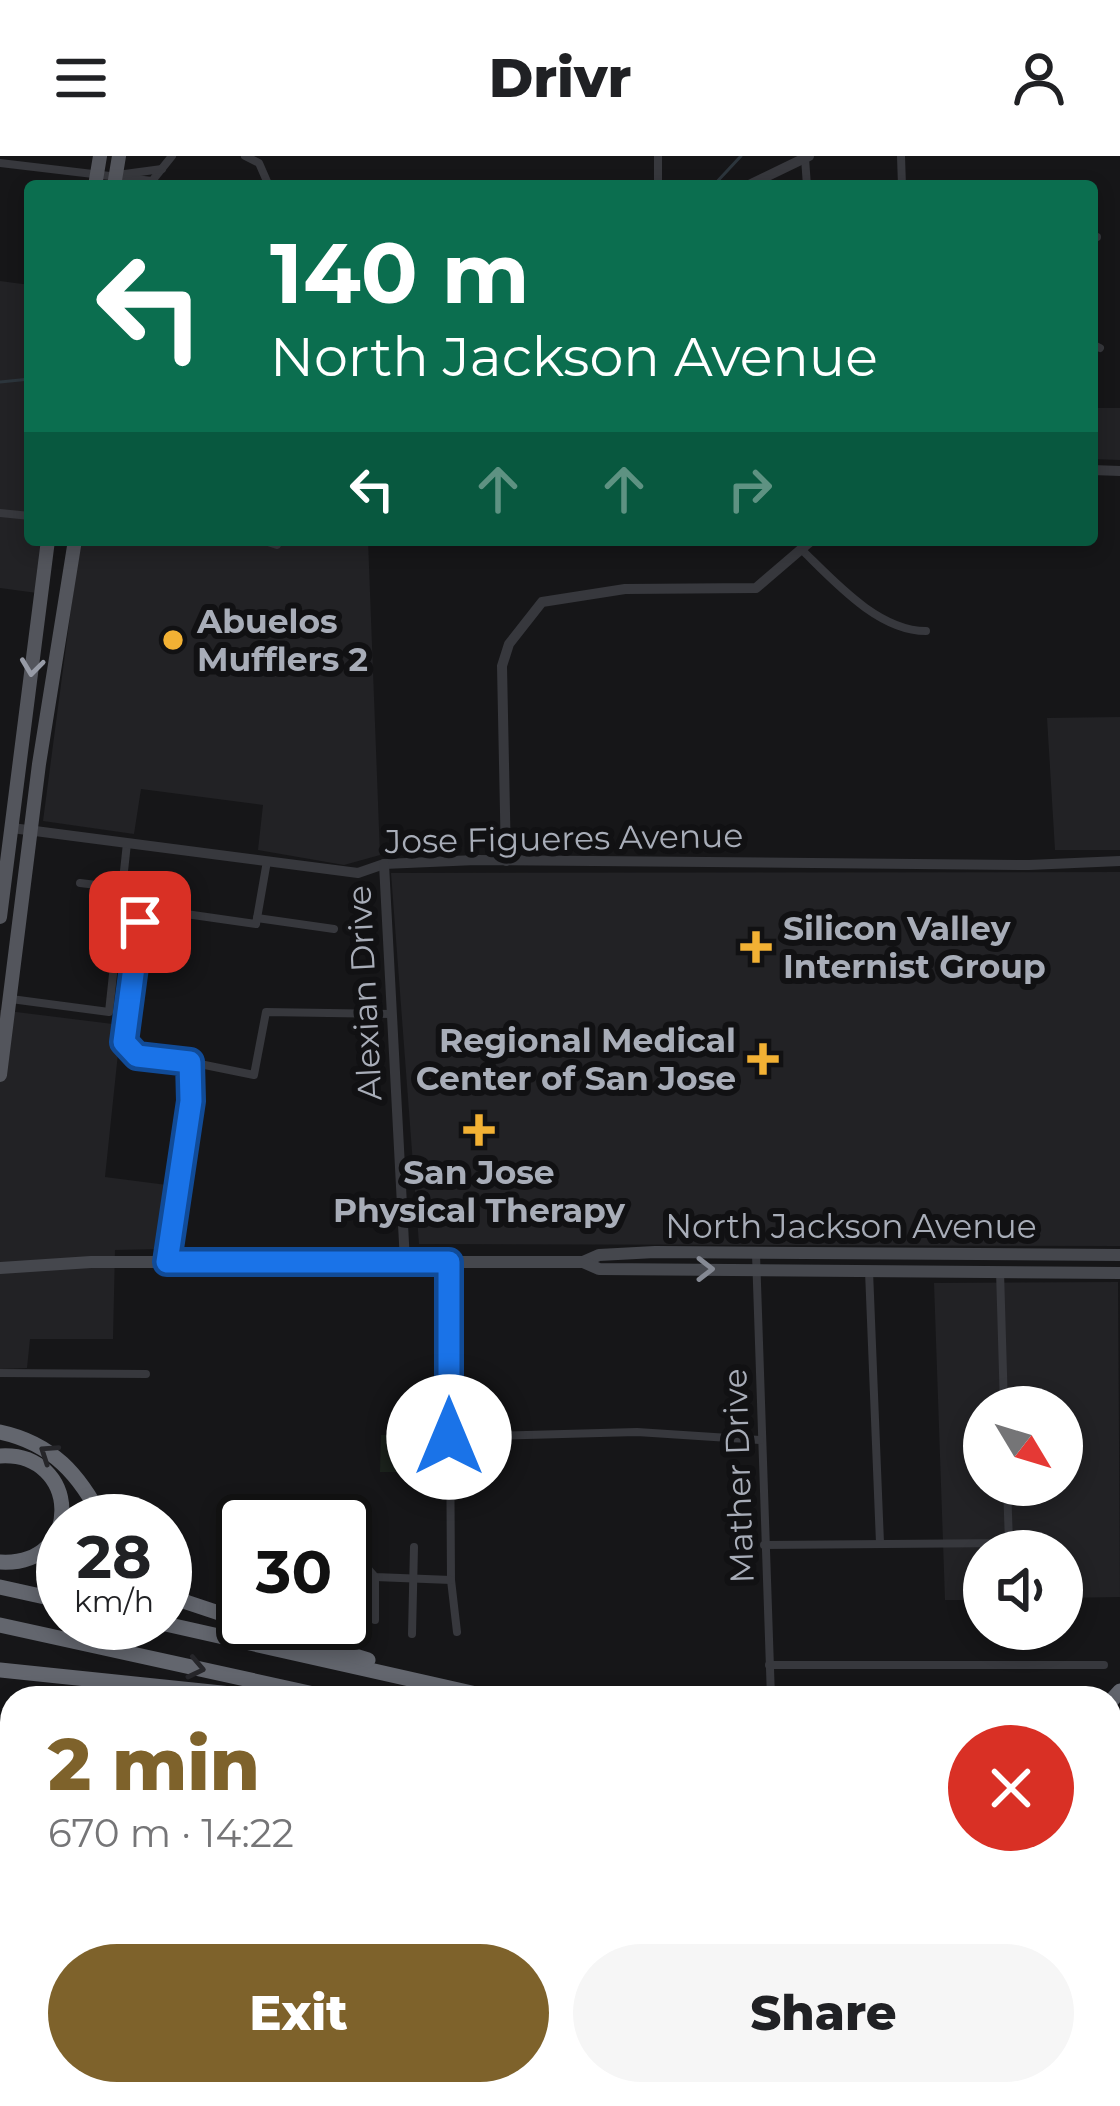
<!DOCTYPE html>
<html lang="en">
<head>
<meta charset="utf-8">
<style>
	:root { --surface:#fff; --page:#f6f6f6; --text:#202124; --muted:#757577; --accent:#7e622b }
	body { margin:0; font-family:Montserrat,sans-serif; background:var(--page); color:var(--text); height:100vh; display:flex; flex-direction:column; font-size:45px; white-space:nowrap }
	* { box-sizing:border-box; margin:0 }
	p { font-size:39px; color:var(--muted) }
	.icon { flex:none; width:66px; height:66px; fill:none; stroke:currentColor; stroke-width:2; stroke-linecap:round; stroke-linejoin:round }
	.map { position:relative; flex:1; overflow:hidden }
	.drawer { position:absolute; left:0px; top:1530px; width:1122px; height:420px; display:flex; flex-direction:column; background:var(--surface); border-radius:36px 36px 0 0; box-shadow:0 6px 18px #0003 }
	.drawer>* { flex:none }
	.hud { position:absolute; left:24px; top:24px; width:1074px; height:366px; border-radius:12px; box-shadow:0 6px 18px #0003; background:#0b6e4f; color:#fff; overflow:hidden }
	.needle { width:78px; rotate:128deg }
	.controls { position:absolute; left:963px; top:1230px; display:grid; gap:24px }
	.controls a { display:grid; place-items:center; width:120px; height:120px; border-radius:50%; background:var(--surface); box-shadow:0 6px 18px #0003; font-size:60px }
	.speed { position:absolute; left:36px; top:1338px; display:flex; gap:24px; font-size:60px; font-weight:700; text-align:center }
	.speed>* { display:grid; place-content:center; width:156px; height:156px; border-radius:50%; background:var(--surface); box-shadow:0 6px 18px #0003; line-height:1 }
	.speed small { font-size:30px; font-weight:400 }
	.speed .limit { border:6px solid #111; border-radius:18px; background:#fff; color:#111 }
	.pin { position:absolute; display:grid; place-items:center; width:102px; height:102px; color:#fff; margin:-51px; border-radius:24px; box-shadow:0 6px 18px #0006 }
	.me { position:absolute; width:132px; margin:-66px; rotate:0deg; stroke-linejoin:round; filter:drop-shadow(0 0 9px #0008) }
	.turn { display:flex; align-items:center; gap:42px; height:252px; padding:0 48px; font-size:54px }
	.turn .icon { width:156px; height:156px; stroke-width:2.5 }
	.turn b { display:block; font-size:84px; line-height:102px }
	.lanes { display:flex; align-items:center; height:114px; padding:0 48px; background:#0003; justify-content:center; gap:60px; direction:ltr }
	.lanes .off { opacity:.35 }
	.round { display:grid; place-items:center; flex:none; width:126px; height:126px; border-radius:63px; background:var(--page) }
	.headline { display:flex; align-items:center; justify-content:space-between; height:204px; padding:0 48px }
	h1 { font-size:72px; font-weight:800; line-height:90px; color:var(--accent) }
	.cta { display:flex; gap:24px; margin-top:auto; padding:24px 48px }
	.cta a { flex:1; height:138px; border-radius:72px; background:var(--accent); color:#fff; font-size:48px; font-weight:800; line-height:138px; text-align:center }
	.cta a+a { background:var(--page); color:var(--text) }
	header { display:flex; justify-content:space-between; align-items:center; height:156px; padding:0 48px; background:var(--surface); font-size:54px; font-weight:800 }
	.map>svg:first-child { display:block }
	.built { fill:#222225; fill-rule:evenodd }
	.green { fill:#1c231d }
	.lines { fill:none; stroke-linecap:round; stroke-linejoin:round }
	.stream { stroke:#2c353c; stroke-width:3 }
	.minor { stroke:#37383d; stroke-width:8 }
	.tertiary { stroke:#37383d; stroke-width:10 }
	.secondary { stroke:#45474d; stroke-width:12 }
	.primary { stroke:#53555c; stroke-width:14 }
	.motorway { stroke:#63666e; stroke-width:15 }
	.oneway { stroke:#979ba6 }
	.oneway2 { stroke:#858993 }
	.oneway3 { stroke:#26262a }
	.route-casing { stroke:#114b97; stroke-width:30 }
	.route { stroke:#1a73e8; stroke-width:21 }
	.poi-dot { fill:#f2b134; stroke:#111113; stroke-width:4.5 }
	.labels { text-anchor:middle; dominant-baseline:central; stroke-width:12; stroke-linejoin:round; paint-order:stroke }
	.poi-label { font-size:33px; font-weight:bold; fill:#a8adb8; stroke:#111113; text-anchor:start }
	.street-label { font-size:33px; fill:#a8adb8; stroke:#111113 }
</style>
</head>
<body>
<header><svg class="icon" aria-label="menu" viewBox="0 0 24 24"><path d="M4 6h16M4 12h16M4 18h16"/></svg>Drivr<svg class="icon" aria-label="person" viewBox="0 0 24 24"><circle cx="12" cy="8" r="4"/><path d="M4 21q1-7 8-7t8 7"/></svg></header>
<div class="map">
<svg width="1120" height="1950" viewBox="0 0 1120 1950">
	<rect width="100%" height="100%" fill="#161618"/>
	<g class="built">
		<path d="M0,125l30,4v255h14l-7,53 -37,-5z"/>
		<path d="M1092,252h28v52l-28,-1z"/>
		<path d="M80,384h288l12,315 -36,10 -86,-15 5,-45 -122,-16 -7,45 -91,-13z"/>
		<path d="M1120,561v133h-65l-8,-132z"/>
		<path d="M1120,716v374l-701,-2 -28,-371z"/>
		<path d="M0,854l121,15 -16,152 62,8 -8,64 -44,1 -2,89h-83l-3,29 -27,1z"/>
		<path d="M1118,1126l2,315 -58,1v-47h-78v49h-39l-11,-317zM984,1251h78v78h-78z"/>
	</g>
	<g class="green">
		<path d="M381,1279h57v37h-58z"/>
		<path d="M0,1841h7l5,97h427v12h-439z"/>
	</g>
	<g class="lines">
		<g class="stream">
			<path d="M713,30l28,-30"/>
			<path d="M0,226l30,-3"/>
		</g>
		<g class="minor">
			<path d="M245,0l14,7 10,23"/>
			<path d="M658,0v30"/>
			<path d="M901,0l1,30"/>
			<path d="M805,2l2,28"/>
			<path d="M0,7l152,18 20,-25"/>
			<path d="M117,19l45,-6"/>
			<path d="M1092,81h5"/>
			<path d="M1092,188l8,4"/>
			<path d="M0,357l30,3"/>
			<path d="M262,384l15,5"/>
			<path d="M802,394c32,31 76,81 124,81"/>
			<path d="M80,727l42,5"/>
			<path d="M257,762l77,11"/>
			<path d="M11,843l98,13 18,-169"/>
			<path d="M190,906l64,13 12,-63 125,2"/>
			<path d="M756,1098l15,444"/>
			<path d="M167,1105l24,-160 -1,-39 -53,-6 -13,-15 16,-119 5,-9 13,-3 98,14 11,-63"/>
			<path d="M449,1106l2,318 6,52"/>
			<path d="M869,1115l11,272"/>
			<path d="M1000,1115l4,136"/>
			<path d="M0,1217l146,1"/>
			<path d="M449,1281l188,-5 123,8"/>
			<path d="M366,1387l2,26 7,8 76,3"/>
			<path d="M764,1389l245,-2 -2,-58"/>
			<path d="M375,1421v43"/>
			<path d="M412,1478l2,-87"/>
			<path d="M769,1509h335"/>
			<path d="M0,1706l12,1"/>
			<path d="M0,1830h12"/>
			<path d="M777,1938l1,12"/>
			<path d="M448,1950v-12"/>
		</g>
		<g class="tertiary">
			<path d="M747,30l62,-30"/>
			<path d="M1092,314l28,1"/>
			<path d="M12,672l346,45 26,-9 92,-4 553,5 91,-4"/>
			<path d="M506,705l-4,-195 7,-22 33,-42 83,-13 131,-1 56,-48"/>
			<path d="M384,708l21,398"/>
		</g>
		<g class="secondary">
			<path d="M583,1106l16,-7 56,-3 465,3"/>
			<path d="M0,1112l91,-6h492l16,7 521,4"/>
		</g>
		<g class="primary">
			<path d="M95,30l5,-30"/>
			<path d="M114,30l5,-30"/>
			<path d="M0,761l48,-377"/>
			<path d="M0,919l39,-311 36,-224"/>
		</g>
		<g class="motorway">
			<path d="M0,1276c52,11 80,43 103,89"/>
			<path d="M0,1300c80,-5 85,111 0,106"/>
			<path d="M0,1431l63,14"/>
			<path d="M165,1439l78,26"/>
			<path d="M161,1467l333,75"/>
			<path d="M249,1467l119,37"/>
			<path d="M0,1469l332,73"/>
			<path d="M0,1514l269,28"/>
			<path d="M1110,1546l10,-11"/>
			<path d="M1110,1577l10,-11"/>
			<path d="M1110,1634l10,9"/>
			<path d="M1110,1654l10,1"/>
			<path d="M1110,1678l10,2"/>
			<path d="M1110,1711l10,1"/>
			<path d="M1110,1729l10,1"/>
			<path d="M1110,1772l10,-17"/>
			<path d="M1110,1803l10,18"/>
			<path d="M1110,1838l10,10"/>
		</g>
	</g>
	<defs><path id="oneway-chevron" d="M-2-3.5L2.5 0L-2 3.5" fill="none" stroke-width="1.6" stroke-linecap="round" stroke-linejoin="round" transform="scale(3)"/></defs>
	<use class="oneway" href="#oneway-chevron" transform="translate(32 511) rotate(97)"/>
	<use class="oneway2" href="#oneway-chevron" transform="translate(705 1113)"/>
	<g class="oneway3">
		<use href="#oneway-chevron" transform="translate(48 1297) rotate(-146)"/>
		<use href="#oneway-chevron" transform="translate(196 1512) rotate(12)"/>
	</g>
	<g class="lines">
		<g class="route-casing">
			<path id="route" d="M140,766l-16,120 13,14 53,6 1,39 -24,161h282v175"/>
		</g>
		<use href="#route" class="route"/>
	</g>
	<g class="poi-dot">
		<circle cx="173" cy="484" r="12"/>
		<path d="M750 773h12v12h12v12h-12v12h-12v-12h-12v-12h12z"/>
		<path d="M757 885h12v12h12v12h-12v12h-12v-12h-12v-12h12z"/>
		<path d="M473 956h12v12h12v12h-12v12h-12v-12h-12v-12h12z"/>
	</g>
	<g class="labels">
		<g class="poi-label">
			<text x="197" y="465">Abuelos<tspan x="197" dy="38">Mufflers 2</tspan></text>
			<text x="783" y="772">Silicon Valley<tspan x="783" dy="38">Internist Group</tspan></text>
			<text x="736" y="884" text-anchor="end">Regional Medical<tspan x="736" dy="38">Center of San Jose</tspan></text>
			<text x="479" y="1016" text-anchor="middle">San Jose<tspan x="479" dy="38">Physical Therapy</tspan></text>
		</g>
		<g class="street-label">
			<text transform="translate(564 682) rotate(-1)">Jose Figueres Avenue</text>
			<text transform="translate(364 837) rotate(-93)">Alexian Drive</text>
			<text x="851" y="1070">North Jackson Avenue</text>
			<text transform="translate(738 1320) rotate(-92)">Mather Drive</text>
		</g>
	</g>
</svg>
<div class="controls">
<a><svg class="needle" viewBox="-14 -14 28 28"><path d="M0-13l5 13h-10z" fill="#e53935"/><path d="M0 13l5-13h-10z" fill="#757577"/></svg></a>
<a><svg class="icon" aria-label="sound" viewBox="0 0 24 24"><path d="M4 9h4l5-4v14l-5-4H4zM17 9q2 3 0 6"/></svg></a>
</div>
<div class="speed"><div>28<small>km/h</small></div><div class="limit">30</div></div>
<div class="pin" style="left:140px;top:766px;background:#d93025"><svg class="icon" aria-label="arrive" viewBox="0 0 24 24"><path d="M6 21V4h12l-3 4 3 4H6"/></svg></div>
<svg class="me" style="left:449px;top:1281px" viewBox="-20 -20 40 40"><circle r="19" fill="#fff"/><path d="M0-13L10 11 0 6-10 11z" fill="#1a73e8"/></svg>
<div class="hud">
<div class="turn"><svg class="icon" aria-label="left" viewBox="0 0 24 24"><path d="M17 20v-9H6M10 6l-5 5 5 5"/></svg><div><b>140 m</b>North Jackson Avenue</div></div>
<div class="lanes"><svg class="icon" aria-label="left" viewBox="0 0 24 24"><path d="M17 20v-9H6M10 6l-5 5 5 5"/></svg><svg class="icon off" aria-label="ahead" viewBox="0 0 24 24"><path d="M12 20V5M6 11l6-6 6 6"/></svg><svg class="icon off" aria-label="ahead" viewBox="0 0 24 24"><path d="M12 20V5M6 11l6-6 6 6"/></svg><svg class="icon off" aria-label="right" viewBox="0 0 24 24"><path d="M7 20v-9h11M14 6l5 5-5 5"/></svg></div>
</div>
<section class="drawer">
<div class="headline"><div><h1>2 min</h1><p>670 m · 14:22</p></div><a class="round" style="background:#d93025;color:#fff"><svg class="icon" aria-label="close" viewBox="0 0 24 24"><path d="M6 6l12 12M18 6L6 18"/></svg></a></div>
<div class="cta"><a>Exit</a><a>Share</a></div>
</section>
</div>
</body>
</html>
